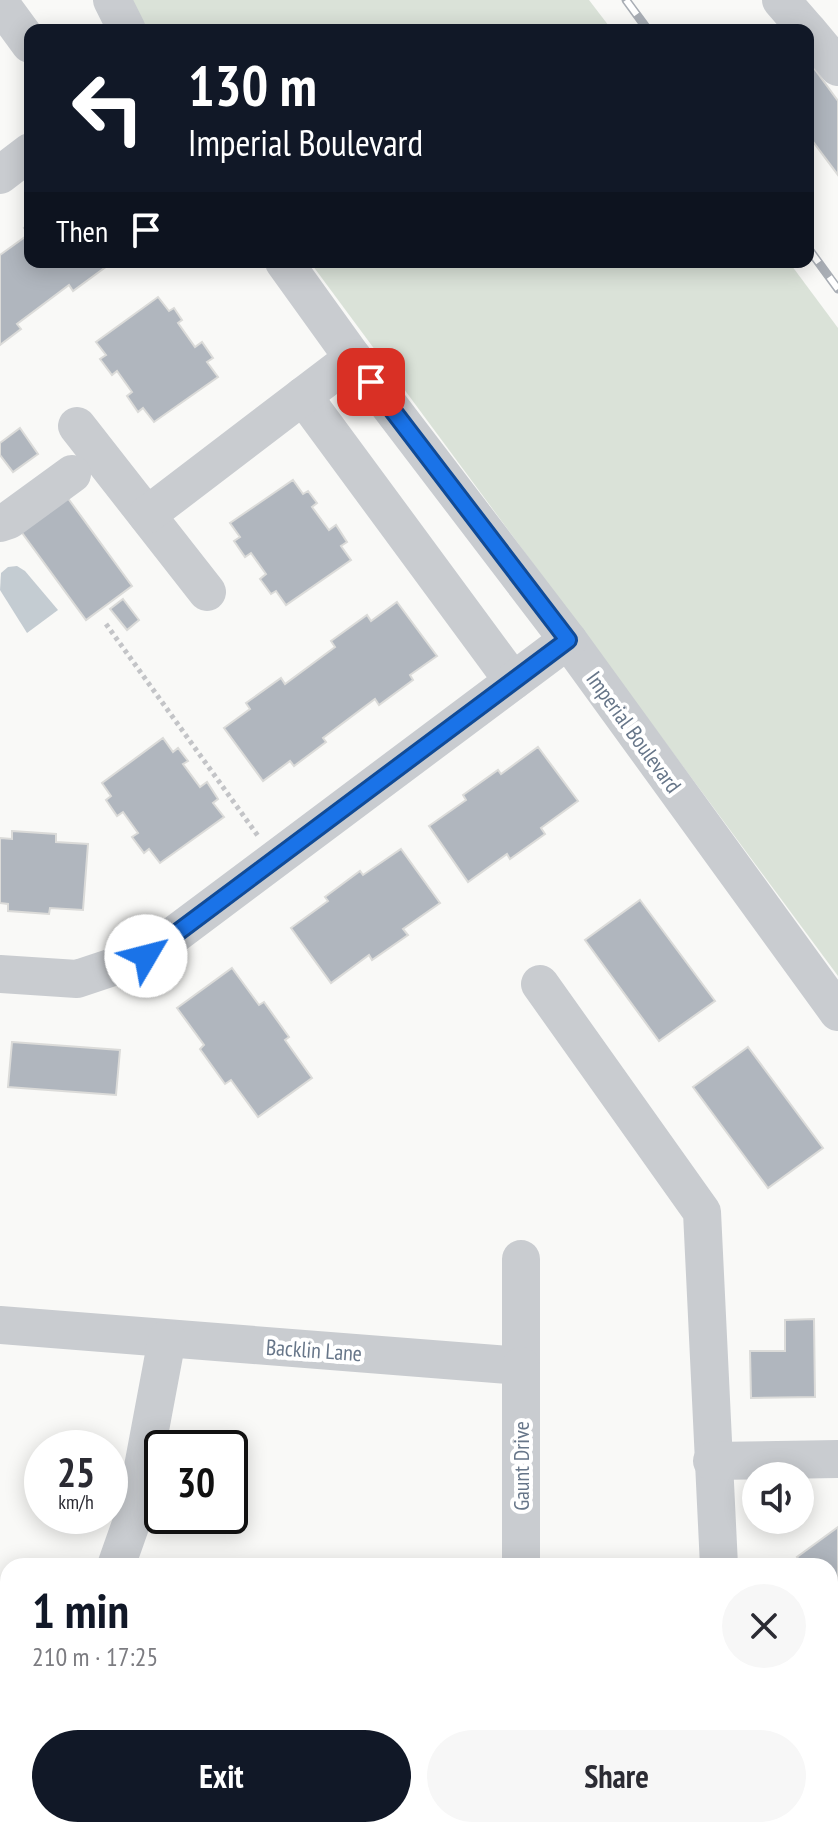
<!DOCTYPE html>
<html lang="en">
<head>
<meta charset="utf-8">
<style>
	:root { --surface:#fff; --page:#f7f7f7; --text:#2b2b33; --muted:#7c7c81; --accent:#111827 }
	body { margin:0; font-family:"PT Sans Narrow",sans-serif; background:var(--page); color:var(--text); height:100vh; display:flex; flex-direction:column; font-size:30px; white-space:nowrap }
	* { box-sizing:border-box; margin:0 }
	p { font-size:26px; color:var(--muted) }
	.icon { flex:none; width:44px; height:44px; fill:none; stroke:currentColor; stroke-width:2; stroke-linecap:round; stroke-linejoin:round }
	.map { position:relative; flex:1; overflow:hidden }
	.sheet { position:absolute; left:0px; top:1558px; width:838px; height:280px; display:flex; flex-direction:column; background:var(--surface); border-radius:24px 24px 0 0; box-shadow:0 4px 20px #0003 }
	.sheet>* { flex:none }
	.banner { position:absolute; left:24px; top:24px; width:790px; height:244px; border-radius:16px; box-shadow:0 4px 20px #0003; background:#111827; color:#fff; overflow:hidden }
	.tools { position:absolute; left:742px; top:1462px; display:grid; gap:16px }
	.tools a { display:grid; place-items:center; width:72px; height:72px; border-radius:50%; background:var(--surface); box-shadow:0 4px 20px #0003; font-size:40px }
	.speed { position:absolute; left:24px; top:1430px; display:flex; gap:16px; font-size:40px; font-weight:700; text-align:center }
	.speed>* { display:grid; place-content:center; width:104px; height:104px; border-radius:50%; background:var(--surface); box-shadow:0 4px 20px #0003; line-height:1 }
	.speed small { font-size:20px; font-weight:400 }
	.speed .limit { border:4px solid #111; border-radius:12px; background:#fff; color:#111 }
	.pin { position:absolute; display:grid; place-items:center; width:68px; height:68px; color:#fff; margin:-34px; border-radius:16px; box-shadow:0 4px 12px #0006 }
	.me { position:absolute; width:88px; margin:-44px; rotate:53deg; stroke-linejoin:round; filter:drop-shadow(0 0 6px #0008) }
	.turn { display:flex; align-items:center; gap:28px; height:168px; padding:0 32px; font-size:36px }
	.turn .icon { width:104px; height:104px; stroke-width:2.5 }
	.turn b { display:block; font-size:56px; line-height:68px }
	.then { display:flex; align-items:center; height:76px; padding:0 32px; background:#0003; gap:16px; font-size:30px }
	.round { display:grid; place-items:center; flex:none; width:84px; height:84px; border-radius:42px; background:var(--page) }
	.summary { display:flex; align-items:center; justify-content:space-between; height:136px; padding:0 32px }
	h1 { font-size:48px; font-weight:800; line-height:60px; color:var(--accent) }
	.action { display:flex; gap:16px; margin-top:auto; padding:16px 32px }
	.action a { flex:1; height:92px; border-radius:48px; background:var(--accent); color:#fff; font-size:32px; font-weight:800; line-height:92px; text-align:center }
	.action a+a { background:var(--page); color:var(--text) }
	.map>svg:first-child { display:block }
	.green { fill:#dae2d8 }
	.water { fill:#c4ccd2 }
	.building { fill:#b0b6be; stroke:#dbdbd9; stroke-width:2 }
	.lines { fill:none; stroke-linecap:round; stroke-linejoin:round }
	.path { stroke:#c3c4c7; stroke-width:5; stroke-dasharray:4 4; stroke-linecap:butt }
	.minor { stroke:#c9ccd0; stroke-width:38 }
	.rail-casing { stroke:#a9aeb5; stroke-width:9 }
	.rail { stroke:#fff; stroke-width:6; stroke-dasharray:18; stroke-linecap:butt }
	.route-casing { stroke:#114b97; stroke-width:20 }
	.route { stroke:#1a73e8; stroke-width:14 }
	.labels { text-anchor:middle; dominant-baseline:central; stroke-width:8; stroke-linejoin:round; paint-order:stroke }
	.street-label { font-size:22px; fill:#677689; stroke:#fff }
</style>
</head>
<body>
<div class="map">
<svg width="838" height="1838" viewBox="0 0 838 1838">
	<rect width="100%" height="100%" fill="#f9f9f7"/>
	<g class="green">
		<path d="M125,0h464l23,30h-467z"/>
		<path d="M310,262h479l49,66v648z"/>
	</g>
	<path class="water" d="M17,566l8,5 33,39 -31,23 -27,-43 1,-17 7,-6z"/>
	<g class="building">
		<path d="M808,60l30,41v74l-30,-40z"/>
		<path d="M30,223v39h74l3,4 -34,25 -4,-6 -52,39 4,5 -21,16v-90l29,-21 -5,-6z"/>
		<path d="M158,297l11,14 5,-3 8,12 -4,3 17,24 7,-5 11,16 -6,4 11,15 -64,45 -11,-14 -5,4 -11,-16 5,-4 -15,-21 -5,4 -12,-16 6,-4 -10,-13z"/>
		<path d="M20,428l18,26 -25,18 -13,-17v-12z"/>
		<path d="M293,480l10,14 5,-3 9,12 -5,4 17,23 7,-5 11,17 -6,4 10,14 -65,45 -10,-14 -5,3 -11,-15 6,-5 -15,-21 -6,4 -11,-16 6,-4 -10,-14z"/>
		<path d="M67,497l65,89 -46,34 -66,-90z"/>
		<path d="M123,599l16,21 -12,10 -17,-21z"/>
		<path d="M397,602l40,54 -27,19 3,5 -34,25 -4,-6 -52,39 3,4 -32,24 -4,-5 -27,20 -39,-53 26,-19 -4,-6 35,-25 4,6 50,-37 -4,-6 36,-26 4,6z"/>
		<path d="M163,738l10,14 5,-4 10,13 -5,3 17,23 7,-5 11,17 -5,4 11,14 -64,46 -11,-14 -5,4 -12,-16 6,-4 -15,-21 -6,4 -11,-16 5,-4 -9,-13z"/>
		<path d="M538,747l40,54 -37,27 4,6 -35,25 -3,-5 -39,28 -39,-56 37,-26 -3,-5 35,-25 3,4z"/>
		<path d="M12,831l44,3v8l32,2 -5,66 -33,-2 -1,6 -41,-3v-7l-8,-1v-65l12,1z"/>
		<path d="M401,849l39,54 -37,26 5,6 -36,25 -3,-5 -38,28 -40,-55 37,-27 -3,-4 35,-26 3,4z"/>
		<path d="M640,900l75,101 -56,40 -74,-101z"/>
		<path d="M232,968l27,37 5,-3 25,35 -4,3 27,38 -54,39 -27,-37 -6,4 -25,-35 4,-4 -27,-37z"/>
		<path d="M12,1042l108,8 -4,45 -108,-8z"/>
		<path d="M748,1047l75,101 -55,40 -75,-101z"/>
		<path d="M814,1319l1,78 -64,1 -1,-47h35v-31z"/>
		<path d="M838,1527v84l-8,-10v-35h-26l-7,-9z"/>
		<path d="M838,1748v87l-4,3h-50l-6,-8h52v-77z"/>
	</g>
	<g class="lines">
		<path class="path" d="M106,624l152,212"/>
		<g class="minor">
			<path d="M112,0l15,30"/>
			<path d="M781,0l26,30"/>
			<path d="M0,3l30,41"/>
			<path d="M808,31l30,36"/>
			<path d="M0,175l30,-23"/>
			<path d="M284,262l69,96 215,282 270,372"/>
			<path d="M303,396l210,285"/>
			<path d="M77,426l130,166"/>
			<path d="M147,515l206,-157"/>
			<path d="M0,523l9,-3 63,-46"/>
			<path d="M0,974l77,5 69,-23 422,-316"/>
			<path d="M540,984l162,228 17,354"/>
			<path d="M0,1325l521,41v-107"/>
			<path d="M521,1366v200"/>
			<path d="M712,1461l126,-2"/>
			<path d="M116,1566l18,-51 33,-176"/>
			<path d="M0,1667l8,-1"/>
			<path d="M733,1830l1,8"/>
			<path d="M515,1838l1,-8"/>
		</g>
		<g class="rail-casing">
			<g id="rail">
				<path d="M626,0l22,30"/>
				<path d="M808,248l30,41"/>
			</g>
		</g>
		<use href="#rail" class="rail"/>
	</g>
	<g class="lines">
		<g class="route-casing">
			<path id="route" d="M146,956l422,-316 -197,-258"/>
		</g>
		<use href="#route" class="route"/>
	</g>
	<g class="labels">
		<g class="street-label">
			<text transform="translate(634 732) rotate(54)">Imperial Boulevard</text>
			<text transform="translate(314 1350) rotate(4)">Backlin Lane</text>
			<text transform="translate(521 1466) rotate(-90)">Gaunt Drive</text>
		</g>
	</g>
</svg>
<div class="tools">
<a><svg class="icon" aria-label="sound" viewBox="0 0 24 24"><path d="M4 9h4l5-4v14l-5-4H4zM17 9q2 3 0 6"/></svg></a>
</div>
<div class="speed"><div>25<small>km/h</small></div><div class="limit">30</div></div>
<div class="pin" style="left:371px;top:382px;background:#d93025"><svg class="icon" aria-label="arrive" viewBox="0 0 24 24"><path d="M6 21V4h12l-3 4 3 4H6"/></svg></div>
<svg class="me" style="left:146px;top:956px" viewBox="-20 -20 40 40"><circle r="19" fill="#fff"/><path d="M0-13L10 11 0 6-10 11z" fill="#1a73e8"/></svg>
<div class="banner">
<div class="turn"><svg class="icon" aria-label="left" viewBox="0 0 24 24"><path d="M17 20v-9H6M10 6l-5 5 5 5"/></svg><div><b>130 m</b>Imperial Boulevard</div></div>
<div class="then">Then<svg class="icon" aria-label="arrive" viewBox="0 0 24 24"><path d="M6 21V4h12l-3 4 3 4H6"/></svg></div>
</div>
<section class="sheet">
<div class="summary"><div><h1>1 min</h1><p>210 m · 17:25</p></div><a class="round"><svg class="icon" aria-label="close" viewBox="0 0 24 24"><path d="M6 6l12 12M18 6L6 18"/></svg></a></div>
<div class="action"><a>Exit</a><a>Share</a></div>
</section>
</div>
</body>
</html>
